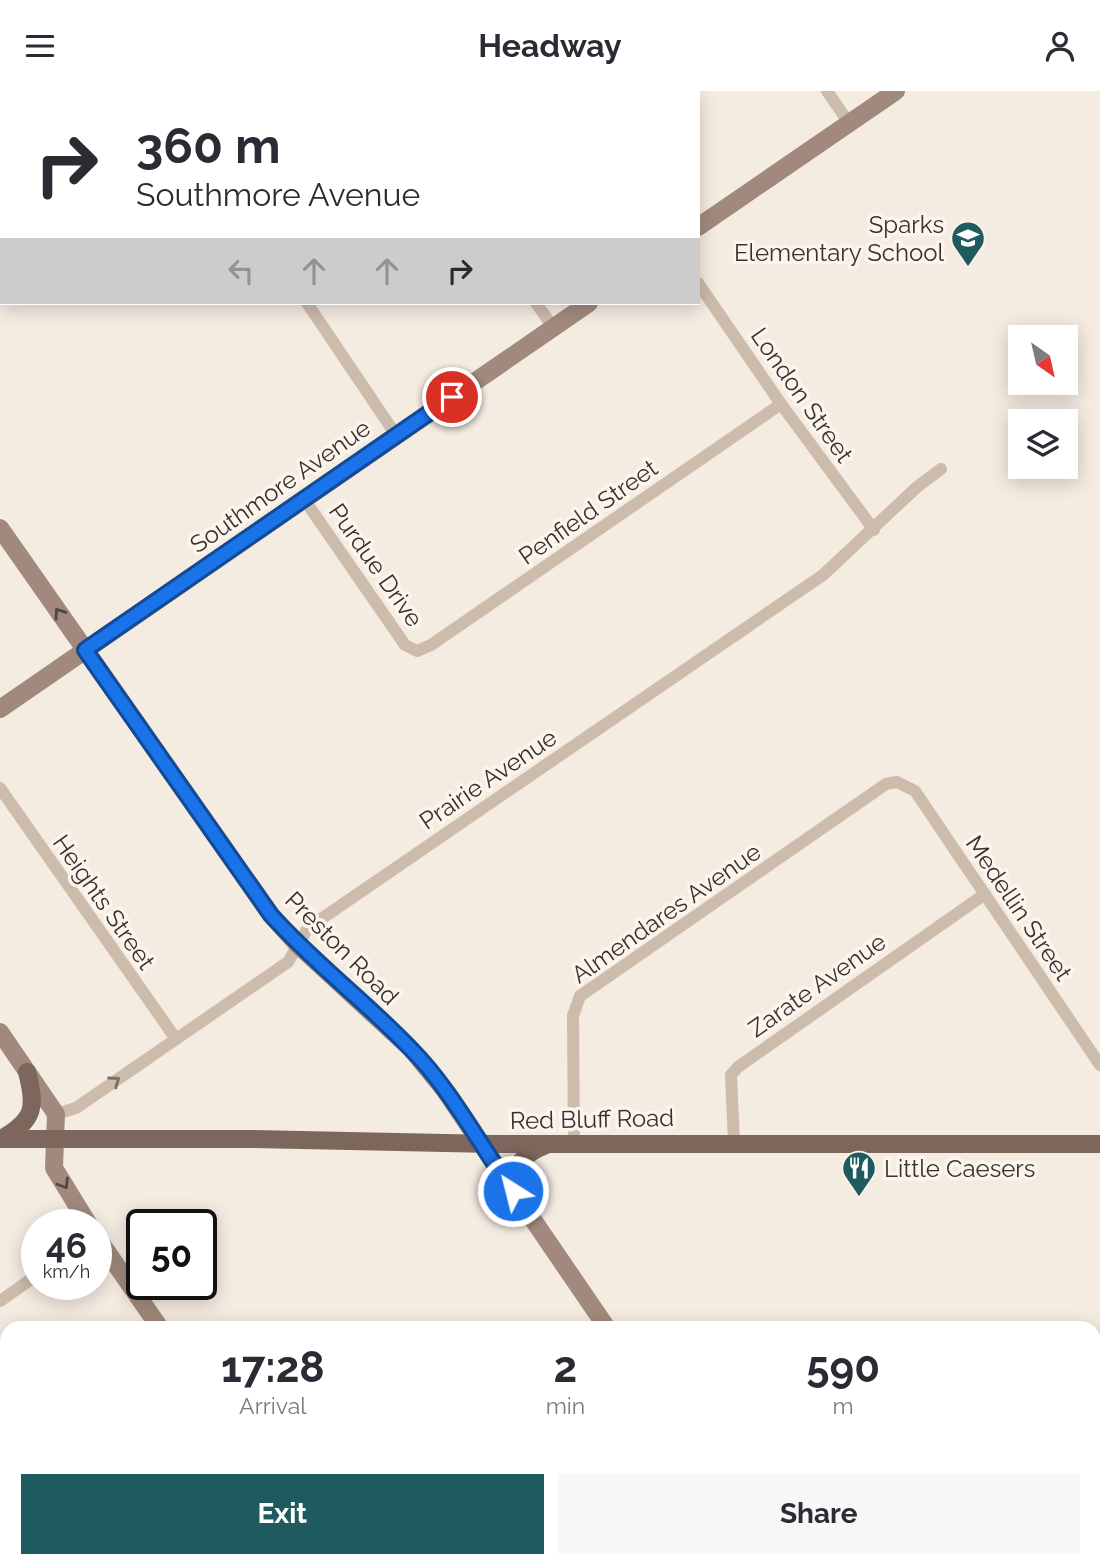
<!DOCTYPE html>
<html lang="en">
<head>
<meta charset="utf-8">
<style>
	:root { --surface:#fff; --page:#f7f7f7; --text:#2b2b33; --muted:#7c7c81; --accent:#1f5a5e }
	body { margin:0; font-family:Raleway,sans-serif; background:var(--page); color:var(--text); height:100vh; display:flex; flex-direction:column; font-size:26px; white-space:nowrap }
	* { box-sizing:border-box; margin:0 }
	p { font-size:23px; color:var(--muted) }
	.icon { flex:none; width:38px; height:38px; fill:none; stroke:currentColor; stroke-width:2; stroke-linecap:round; stroke-linejoin:round }
	.map { position:relative; flex:1; overflow:hidden }
	.drawer { position:absolute; left:0px; top:1230px; width:1101px; height:247px; display:flex; flex-direction:column; background:var(--surface); border-radius:21px 21px 0 0; box-shadow:0 4px 18px #0003 }
	.drawer>* { flex:none }
	.banner { position:absolute; left:0px; top:0px; width:700px; height:214px; box-shadow:0 4px 18px #0003; background:#fff; color:var(--text); overflow:hidden }
	.needle { width:46px; rotate:146deg }
	.fabs { position:absolute; left:1008px; top:234px; display:grid; gap:14px }
	.fabs a { display:grid; place-items:center; width:70px; height:70px; border-radius:0px; background:var(--surface); box-shadow:0 4px 18px #0003; font-size:35px }
	.speed { position:absolute; left:21px; top:1118px; display:flex; gap:14px; font-size:35px; font-weight:700; text-align:center }
	.speed>* { display:grid; place-content:center; width:91px; height:91px; border-radius:50%; background:var(--surface); box-shadow:0 4px 18px #0003; line-height:1 }
	.speed small { font-size:18px; font-weight:400 }
	.speed .limit { border:4px solid #111; border-radius:10px; background:#fff; color:#111 }
	.pin { position:absolute; display:grid; place-items:center; width:60px; height:60px; color:#fff; margin:-30px; border:4px solid #fff; border-radius:50%; box-shadow:0 2px 7px #0007 }
	.me { position:absolute; width:77px; margin:-38px; rotate:324deg; stroke-linejoin:round; filter:drop-shadow(0 0 5px #0008) }
	.turn { display:flex; align-items:center; gap:24px; height:147px; padding:0 21px; font-size:32px }
	.turn .icon { width:91px; height:91px; stroke-width:2.5 }
	.turn b { display:block; font-size:49px; line-height:60px }
	.lanes { display:flex; align-items:center; height:66px; padding:0 21px; background:#0003; justify-content:center; gap:35px; direction:ltr }
	.lanes .off { opacity:.35 }
	.eta { display:flex; justify-content:space-evenly; align-items:center; height:119px; text-align:center }
	.eta b { font-size:42px; font-weight:700; line-height:49px }
	.primary-button { display:flex; gap:14px; margin-top:auto; padding:14px 21px }
	.primary-button a { flex:1; height:80px; border-radius:0px; background:var(--accent); color:#fff; font-size:28px; font-weight:700; line-height:80px; text-align:center }
	.primary-button a+a { background:var(--page); color:var(--text) }
	header { display:flex; justify-content:space-between; align-items:center; height:91px; padding:0 21px; background:var(--surface); font-size:32px; font-weight:700 }
	.map>svg:first-child { display:block }
	.lines { fill:none; stroke-linecap:round; stroke-linejoin:round }
	.minor { stroke:#cdbbac; stroke-width:12 }
	.tertiary { stroke:#cdbbac; stroke-width:16 }
	.secondary { stroke:#a18a7d; stroke-width:18 }
	.primary { stroke:#7d675c; stroke-width:18 }
	.oneway { stroke:#544640 }
	.oneway2 { stroke:#7d6f65 }
	.route-casing { stroke:#114b97; stroke-width:18 }
	.route { stroke:#1a73e8; stroke-width:12 }
	.labels { text-anchor:middle; dominant-baseline:central; stroke-width:7; stroke-linejoin:round; paint-order:stroke }
	.poi-label { font-size:24px; fill:#3b302b; stroke:#fbf5ee; text-anchor:end }
	.street-label { font-size:24px; fill:#3b302b; stroke:#fbf5ee }
</style>
</head>
<body>
<header><svg class="icon" aria-label="menu" viewBox="0 0 24 24"><path d="M4 6h16M4 12h16M4 18h16"/></svg>Headway<svg class="icon" aria-label="person" viewBox="0 0 24 24"><circle cx="12" cy="8" r="4"/><path d="M4 21q1-7 8-7t8 7"/></svg></header>
<div class="map">
<svg width="1100" height="1476" viewBox="0 0 1100 1476">
	<rect width="100%" height="100%" fill="#f4ebe1"/>
	<g class="lines">
		<g class="minor">
			<path d="M165,0l1,2"/>
			<path d="M387,0l1,2"/>
			<path d="M581,0l1,2"/>
			<path d="M827,0l22,32"/>
			<path d="M198,2l3,-2"/>
			<path d="M698,192l83,121 93,126"/>
			<path d="M307,212l89,132"/>
			<path d="M536,212l17,24"/>
			<path d="M304,408l101,146 12,6 14,-6 350,-241"/>
			<path d="M0,697l176,251"/>
			<path d="M56,1023l20,-6 212,-146 20,-34 515,-353 94,-88 24,-18"/>
			<path d="M734,1051l-3,-67 7,-8 247,-173"/>
			<path d="M574,1052l-1,-127 7,-20 306,-212 11,-2 18,9 185,274"/>
			<path d="M0,1210l37,-26"/>
			<path d="M258,1476l9,-6"/>
		</g>
		<path class="tertiary" d="M0,1433l7,-5"/>
		<g class="secondary">
			<path d="M698,136l198,-136"/>
			<path d="M0,437l271,387 27,30 113,104 32,39 164,240"/>
			<path d="M0,618l589,-406"/>
			<path d="M0,941l56,82 -2,54 35,57"/>
			<path d="M96,1145l64,92"/>
			<path d="M322,1470l4,6"/>
			<path d="M711,1476v-6"/>
		</g>
		<g class="primary">
			<path d="M3,1047c32,-19 33,-31 24,-66"/>
			<path d="M0,1048h253l240,5h607"/>
			<path d="M513,1100c-1,-26 11,-37 33,-46"/>
		</g>
	</g>
	<defs><path id="oneway-chevron" d="M-2-3.5L2.5 0L-2 3.5" fill="none" stroke-width="1.6" stroke-linecap="round" stroke-linejoin="round" transform="scale(1.75)"/></defs>
	<g class="oneway">
		<use href="#oneway-chevron" transform="translate(59 522) rotate(-125)"/>
		<use href="#oneway-chevron" transform="translate(64 1093) rotate(58)"/>
	</g>
	<use class="oneway2" href="#oneway-chevron" transform="translate(115 990) rotate(-35)"/>
	<g class="lines">
		<g class="route-casing">
			<path id="route" d="M452,306l-367,253 186,265c43,48 95,87 139,133 41,41 69,96 103,143"/>
		</g>
		<use href="#route" class="route"/>
	</g>
	<defs>
		<g id="school-pin" transform="scale(1.75)"><path d="M0 17L-7.5 6A9.5 9.5 0 1 1 7.5 6Z" fill="#1f5a5e" stroke="#fbf5ee"/><path d="M0-5L7-2L0 1L-7-2ZM-4 1L0 2.5L4 1V4Q0 6-4 4Z" fill="#fff"/></g>
		<g id="restaurant-pin" transform="scale(1.75)"><path d="M0 17L-7.5 6A9.5 9.5 0 1 1 7.5 6Z" fill="#1f5a5e" stroke="#fbf5ee"/><path d="M-5-6h1v4h1v-4h1v4h1v-4h1v5L-1.5 .5V6h-2V.5L-5-1ZM5-6V6H3V1.5H1.5Q1.5-4 5-6Z" fill="#fff"/></g>
	</defs>
	<g fill-rule="evenodd">
		<use href="#school-pin" x="968" y="147"/>
		<use href="#restaurant-pin" x="859" y="1077"/>
	</g>
	<g class="labels">
		<g class="poi-label">
			<text x="944" y="133">Sparks<tspan x="944" dy="28">Elementary School</tspan></text>
			<text x="884" y="1077" text-anchor="start">Little Caesers</text>
		</g>
		<g class="street-label">
			<text transform="translate(802 304) rotate(55)">London Street</text>
			<text transform="translate(280 395) rotate(-35)">Southmore Avenue</text>
			<text transform="translate(588 421) rotate(-35)">Penfield Street</text>
			<text transform="translate(376 474) rotate(55)">Purdue Drive</text>
			<text transform="translate(488 688) rotate(-34)">Prairie Avenue</text>
			<text transform="translate(104 811) rotate(55)">Heights Street</text>
			<text transform="translate(1019 817) rotate(56)">Medellin Street</text>
			<text transform="translate(666 822) rotate(-35)">Almendares Avenue</text>
			<text transform="translate(342 857) rotate(45)">Preston Road</text>
			<text transform="translate(817 894) rotate(-35)">Zarate Avenue</text>
			<text transform="translate(592 1028) rotate(-1)">Red Bluff Road</text>
		</g>
	</g>
</svg>
<div class="fabs">
<a><svg class="needle" viewBox="-14 -14 28 28"><path d="M0-13l5 13h-10z" fill="#e53935"/><path d="M0 13l5-13h-10z" fill="#7c7c81"/></svg></a>
<a><svg class="icon" aria-label="layers" viewBox="0 0 24 24"><path d="M12 4l9 5-9 5-9-5zM3 14l9 5 9-5"/></svg></a>
</div>
<div class="speed"><div>46<small>km/h</small></div><div class="limit">50</div></div>
<div class="pin" style="left:452px;top:306px;background:#d93025"><svg class="icon" aria-label="arrive" viewBox="0 0 24 24"><path d="M6 21V4h12l-3 4 3 4H6"/></svg></div>
<svg class="me" style="left:513px;top:1100px" viewBox="-20 -20 40 40"><circle r="17" fill="#1a73e8" stroke="#fff" stroke-width="3"/><path d="M0-11L8 9 0 5-8 9z" fill="#fff"/></svg>
<div class="banner">
<div class="turn"><svg class="icon" aria-label="right" viewBox="0 0 24 24"><path d="M7 20v-9h11M14 6l5 5-5 5"/></svg><div><b>360 m</b>Southmore Avenue</div></div>
<div class="lanes"><svg class="icon off" aria-label="left" viewBox="0 0 24 24"><path d="M17 20v-9H6M10 6l-5 5 5 5"/></svg><svg class="icon off" aria-label="ahead" viewBox="0 0 24 24"><path d="M12 20V5M6 11l6-6 6 6"/></svg><svg class="icon off" aria-label="ahead" viewBox="0 0 24 24"><path d="M12 20V5M6 11l6-6 6 6"/></svg><svg class="icon" aria-label="right" viewBox="0 0 24 24"><path d="M7 20v-9h11M14 6l5 5-5 5"/></svg></div>
</div>
<section class="drawer">
<div class="eta">
<div><b>17:28</b><p>Arrival</p></div>
<div><b>2</b><p>min</p></div>
<div><b>590</b><p>m</p></div>
</div>
<div class="primary-button"><a>Exit</a><a>Share</a></div>
</section>
</div>
</body>
</html>
